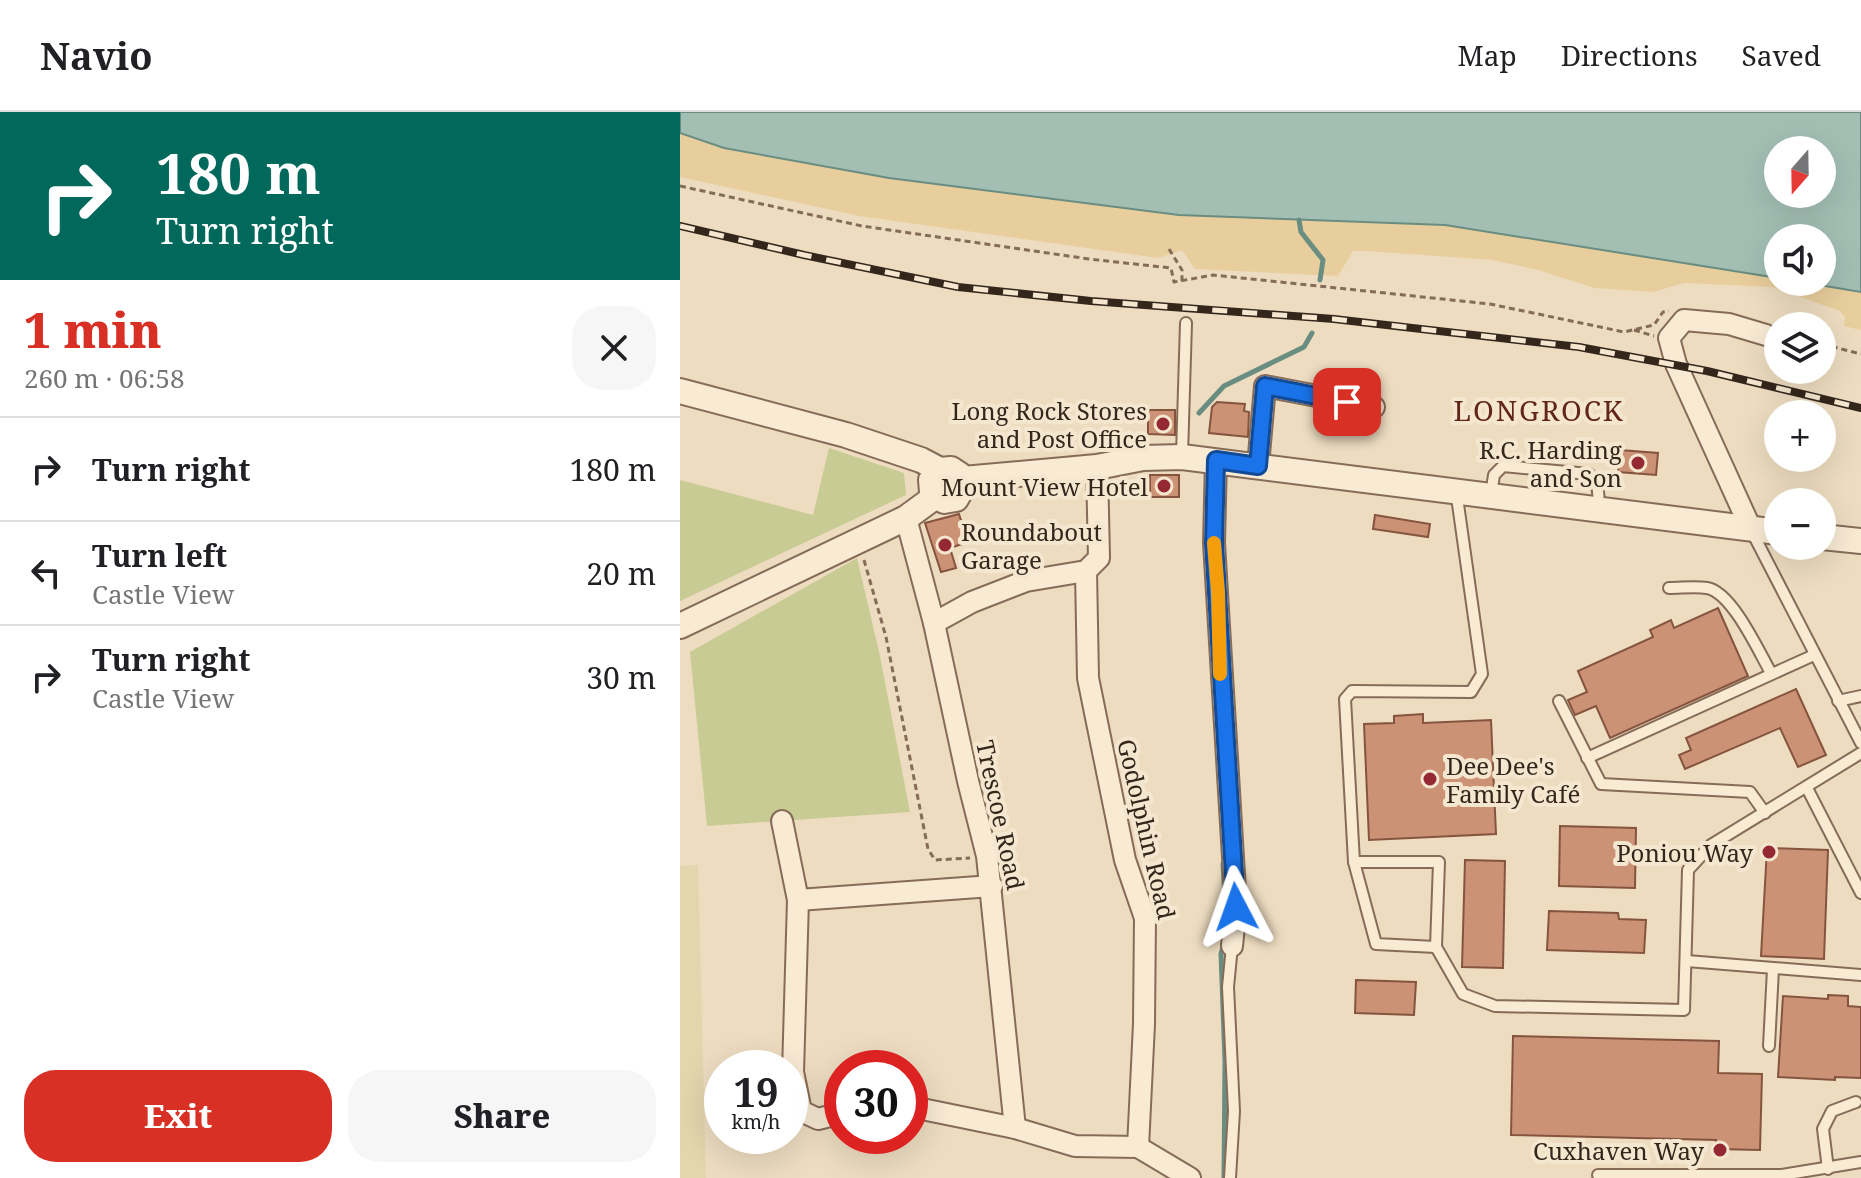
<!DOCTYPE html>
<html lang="en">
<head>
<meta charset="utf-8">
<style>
	:root { --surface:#fff; --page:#f6f6f6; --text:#202124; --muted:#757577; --line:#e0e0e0; --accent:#d93025 }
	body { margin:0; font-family:"Noto Serif",serif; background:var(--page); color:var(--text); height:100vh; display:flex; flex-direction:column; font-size:30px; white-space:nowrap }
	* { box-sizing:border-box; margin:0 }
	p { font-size:26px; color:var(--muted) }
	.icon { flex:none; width:44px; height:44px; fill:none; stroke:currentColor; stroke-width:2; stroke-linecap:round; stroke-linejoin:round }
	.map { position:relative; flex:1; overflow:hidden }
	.details { display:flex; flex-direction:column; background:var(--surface); width:680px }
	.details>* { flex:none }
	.top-card { background:#00695c; color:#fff; overflow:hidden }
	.needle { width:52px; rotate:200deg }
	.tools { position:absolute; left:1084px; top:24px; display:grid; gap:16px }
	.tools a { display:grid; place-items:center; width:72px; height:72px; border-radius:50%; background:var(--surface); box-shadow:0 8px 32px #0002; font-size:40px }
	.speed { position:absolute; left:24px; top:938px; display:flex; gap:16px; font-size:40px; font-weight:700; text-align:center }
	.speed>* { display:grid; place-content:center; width:104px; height:104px; border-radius:50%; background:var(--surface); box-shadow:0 8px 32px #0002; line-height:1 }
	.speed small { font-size:20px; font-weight:400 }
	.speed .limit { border:12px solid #d22; background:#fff; color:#111 }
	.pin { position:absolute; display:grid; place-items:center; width:68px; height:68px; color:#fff; margin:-34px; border-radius:16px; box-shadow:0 4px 12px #0006 }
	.me { position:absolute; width:88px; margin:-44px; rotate:356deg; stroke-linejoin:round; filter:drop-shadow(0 0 6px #0008) }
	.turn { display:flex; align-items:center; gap:28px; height:168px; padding:0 24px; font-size:36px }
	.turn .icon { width:104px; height:104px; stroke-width:2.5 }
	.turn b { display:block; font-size:56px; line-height:68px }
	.round { display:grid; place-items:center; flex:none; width:84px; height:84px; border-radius:32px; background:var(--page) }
	.overview { display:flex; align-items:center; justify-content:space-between; height:136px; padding:0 24px }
	h1 { font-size:48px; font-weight:800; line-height:60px; color:var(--accent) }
	.action { display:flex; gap:16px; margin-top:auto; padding:16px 24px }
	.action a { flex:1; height:92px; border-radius:32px; background:var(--accent); color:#fff; font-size:32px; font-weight:800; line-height:92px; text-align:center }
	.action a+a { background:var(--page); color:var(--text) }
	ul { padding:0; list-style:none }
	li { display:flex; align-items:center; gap:24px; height:104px; padding:0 24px; border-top:2px solid var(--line) }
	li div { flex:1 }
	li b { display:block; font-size:30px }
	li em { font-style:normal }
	header { display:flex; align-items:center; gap:48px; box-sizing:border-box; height:112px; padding:0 40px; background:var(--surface); border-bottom:2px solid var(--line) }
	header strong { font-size:38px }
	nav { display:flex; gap:44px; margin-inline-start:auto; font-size:28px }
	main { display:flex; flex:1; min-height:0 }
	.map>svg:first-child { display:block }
	.farmland { fill:#e3d5ad }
	.green { fill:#c9cb94 }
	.sand { fill:#e9ce9d; fill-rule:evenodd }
	.water { fill:#a3bfb4; stroke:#6a8d81; stroke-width:2; fill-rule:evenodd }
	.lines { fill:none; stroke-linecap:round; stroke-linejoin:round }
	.stream { stroke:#6a8d81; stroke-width:5 }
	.building { fill:#cb9276; stroke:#85543e; stroke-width:2 }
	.service-casing { stroke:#866c58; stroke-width:14 }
	.minor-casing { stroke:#866c58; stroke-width:24 }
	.tertiary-casing { stroke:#866c58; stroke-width:28 }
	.path { stroke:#866c58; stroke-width:3; stroke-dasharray:6 4; stroke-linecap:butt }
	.service { stroke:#f8ead3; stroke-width:10 }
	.minor { stroke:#f8ead3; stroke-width:20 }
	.tertiary { stroke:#f8ead3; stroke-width:24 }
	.rail-casing { stroke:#35261c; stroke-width:8 }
	.rail { stroke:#f5e7cf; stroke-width:5; stroke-dasharray:15; stroke-linecap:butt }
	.route-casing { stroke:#114b97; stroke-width:20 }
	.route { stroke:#1a73e8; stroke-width:14 }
	.slow { stroke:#f59e0b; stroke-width:14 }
	.poi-dot { fill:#942933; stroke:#f5e7cf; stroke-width:3 }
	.labels { text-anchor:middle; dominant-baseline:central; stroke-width:8; stroke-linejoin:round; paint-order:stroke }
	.poi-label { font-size:24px; fill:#35261c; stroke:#f5e7cf; text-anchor:end }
	.street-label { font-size:24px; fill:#35261c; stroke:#f5e7cf }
	.quarter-label { font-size:28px; letter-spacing:2px; fill:#61251c; stroke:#f5e7cf }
</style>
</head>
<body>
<header>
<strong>Navio</strong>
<nav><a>Map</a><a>Directions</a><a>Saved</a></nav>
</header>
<main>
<section class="details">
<div class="top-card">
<div class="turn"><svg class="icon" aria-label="right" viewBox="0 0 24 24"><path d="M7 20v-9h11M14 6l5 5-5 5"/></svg><div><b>180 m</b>Turn right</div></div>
</div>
<div class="overview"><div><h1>1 min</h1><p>260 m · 06:58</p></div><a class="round"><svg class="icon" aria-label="close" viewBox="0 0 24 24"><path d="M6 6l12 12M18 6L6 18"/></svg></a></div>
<ul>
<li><svg class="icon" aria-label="right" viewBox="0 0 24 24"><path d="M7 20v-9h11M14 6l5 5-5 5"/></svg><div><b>Turn right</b></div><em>180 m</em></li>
<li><svg class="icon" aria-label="left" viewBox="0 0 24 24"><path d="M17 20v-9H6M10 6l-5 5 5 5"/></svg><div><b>Turn left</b><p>Castle View</p></div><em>20 m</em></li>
<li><svg class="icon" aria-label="right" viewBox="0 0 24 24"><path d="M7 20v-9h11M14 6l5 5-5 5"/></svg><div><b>Turn right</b><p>Castle View</p></div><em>30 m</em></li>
</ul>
<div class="action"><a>Exit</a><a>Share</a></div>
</section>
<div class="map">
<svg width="1181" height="1066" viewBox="0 0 1181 1066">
	<rect width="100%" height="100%" fill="#eddcc0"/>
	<path class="farmland" d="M18,753l8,313h-26v-312z"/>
	<g class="green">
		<path d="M149,336l75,25 2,22 -226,106v-121l133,35z"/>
		<path d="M177,446l23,98 30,156 -203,14 -17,-174z"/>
	</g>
	<path class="sand" d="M0,0h1181v218l-17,-4 1,-9 -5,-6 -68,-24 -88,-4 -31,9 -58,-4 -57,-18 -45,-10 -126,-9h-14l-15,25 -143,-7 -13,-19 -24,8 -299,-42 -179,-39zM1098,38h44v44h-44zM1098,126h44v44h-44z"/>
	<path class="water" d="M0,0h1181v180l-60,-10h21v-44h-44v40l-333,-53 -266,-10 -290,-37 -165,-30 -44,-15zM1098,38h44v44h-44z"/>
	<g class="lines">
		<g class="stream">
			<path d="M619,108l2,12 22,28 -3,20"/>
			<path d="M519,301l25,-27 80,-39 8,-14"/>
			<path d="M543,752l3,50"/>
			<path d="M544,831l-3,11 4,107 -1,117"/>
		</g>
	</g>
	<g class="building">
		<path d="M537,290l28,2 -1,7 5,1 -1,25 -39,-4 3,-26z"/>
		<path d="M468,298h27v25l-27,-1z"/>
		<path d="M940,338l38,3 -2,22 -38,-3z"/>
		<rect x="470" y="363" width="29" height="22"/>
		<path d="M279,402l9,28 -18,6 6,20 -15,4 -16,-49z"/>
		<path d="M695,403l55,9 -2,13 -55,-8z"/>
		<path d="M1038,496l30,68 -138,62 -14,-32 -21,9 -7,-15 19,-8 -9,-21 75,-34 -3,-7 21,-10 3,8z"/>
		<path d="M1116,577l30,66 -28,12 -18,-39 -95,41 -6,-14 12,-5 -5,-12z"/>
		<path d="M743,602v9l68,-3 5,114 -127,6 -5,-116 30,-1v-7z"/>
		<path d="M880,714l76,2 -1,60 -76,-2z"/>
		<path d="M1087,736l61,2 -4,109 -63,-3z"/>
		<path d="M785,748l40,1 -2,107 -41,-1z"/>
		<path d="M869,799l69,2 1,6 27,1 -2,33 -97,-3z"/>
		<path d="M676,868l60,2 -2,33 -59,-2z"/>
		<path d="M1148,883l20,1v10l13,1v71l-26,-1v3l-57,-3 5,-81 45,3z"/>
		<path d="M833,924l206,5 -1,32 44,1 -2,76 -44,-1v-9l-205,-5z"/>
	</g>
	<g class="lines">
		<g class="service-casing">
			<g id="service">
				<path d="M502,343l4,-132"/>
				<path d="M776,378l26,184 -11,18 -119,-1 -7,8 9,163h85l-3,85 27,47 32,12 189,4 4,-140 23,-25 150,-92"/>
				<path d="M811,383l3,-20 9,-9 86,8c10,9 11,21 8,34"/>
				<path d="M1071,418l110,213"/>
				<path d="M989,476c12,0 26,-2 38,0 25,4 52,64 64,85"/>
				<path d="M879,589l42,83 149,8 15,21"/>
				<path d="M1158,589l23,-5"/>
				<path d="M907,646l227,-103"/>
				<path d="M1127,676l54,105"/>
				<path d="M674,750l22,82 60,3"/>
				<path d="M1007,849l174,14"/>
				<path d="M1089,934l4,-77"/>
				<path d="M1148,1057l-5,-40 9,-18 24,-9"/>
				<path d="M918,1063h184l79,-13"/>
				<path d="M550,1066l4,-67 -6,-124 4,-41"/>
			</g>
		</g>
		<g class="minor-casing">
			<g id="minor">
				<path d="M536,348l-2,83 22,364 -4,39"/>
				<path d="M578,354l7,-80 109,21"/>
				<path d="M226,406l28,105 34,158 19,75 28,272"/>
				<path d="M1071,417l-75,-165 -7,-26 15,-18 45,4 37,11"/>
				<path d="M406,459l2,107 37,182 20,58 -1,106 -6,123"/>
				<path d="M254,511l38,-21 54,-21 60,-10 13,-13 -2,-91"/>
				<path d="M102,709l16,79"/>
				<path d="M230,997h12l93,19 60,18 63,1 52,31"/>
				<path d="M162,1001l-24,6 -17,-8 -8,-39 5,-172 194,-14"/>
			</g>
		</g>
		<g class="tertiary-casing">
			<g id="tertiary">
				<path d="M0,279l166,44 75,25 19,10 11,-1 9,6 4,10 -8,14 -12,2 -12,-9 -1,-12 9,-10"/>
				<path d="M283,367l134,-12 46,-9 39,-1 596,75"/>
				<path d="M1142,425l39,4"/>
				<path d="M0,514l226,-108 30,-22"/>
			</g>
		</g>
		<g class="path">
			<path d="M0,74l182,40 227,33 82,9 3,14 39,-7 277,29 134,28 30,-7 9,-13 6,-1"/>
			<path d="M489,137l13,21v11"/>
			<path d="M954,218l20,6"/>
			<path d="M1142,232l39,10"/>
			<path d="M184,448l22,77 42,212 7,11 35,-2"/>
		</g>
		<use href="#service" class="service"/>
		<use href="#minor" class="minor"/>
		<use href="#tertiary" class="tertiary"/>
		<g class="rail-casing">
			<path id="rail" d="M0,114l124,29 154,32 133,14 243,18 245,28 128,24 154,37"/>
		</g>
		<use href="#rail" class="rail"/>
	</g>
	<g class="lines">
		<g class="route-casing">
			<path id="route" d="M556,795l-22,-364 2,-83 42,6 7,-80 82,16"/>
		</g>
		<use href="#route" class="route"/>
		<path class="slow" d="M534,431l4,49 2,82"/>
	</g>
	<g class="poi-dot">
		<circle cx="483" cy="312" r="8"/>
		<circle cx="958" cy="351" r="8"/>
		<circle cx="484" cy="374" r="8"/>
		<circle cx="265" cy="433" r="8"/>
		<circle cx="750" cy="667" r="8"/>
		<circle cx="1089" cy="740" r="8"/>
		<circle cx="1040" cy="1038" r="8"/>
	</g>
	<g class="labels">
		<g class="poi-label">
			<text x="467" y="298">Long Rock Stores<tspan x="467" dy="28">and Post Office</tspan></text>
			<text x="942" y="337">R.C. Harding<tspan x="942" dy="28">and Son</tspan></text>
			<text x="468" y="374">Mount View Hotel</text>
			<text x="281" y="419" text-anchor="start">Roundabout<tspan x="281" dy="28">Garage</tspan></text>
			<text x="766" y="653" text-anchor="start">Dee Dee's<tspan x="766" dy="28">Family Café</tspan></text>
			<text x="1073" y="740">Poniou Way</text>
			<text x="1024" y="1038">Cuxhaven Way</text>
		</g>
		<g class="street-label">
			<text transform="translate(321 703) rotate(78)">Trescoe Road</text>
			<text transform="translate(467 717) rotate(77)">Godolphin Road</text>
		</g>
		<g class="quarter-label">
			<text x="859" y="298">LONGROCK</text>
		</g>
	</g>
</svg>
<div class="tools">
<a><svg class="needle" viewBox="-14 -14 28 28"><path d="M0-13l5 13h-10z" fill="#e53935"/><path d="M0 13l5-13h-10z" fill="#757577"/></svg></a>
<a><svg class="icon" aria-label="sound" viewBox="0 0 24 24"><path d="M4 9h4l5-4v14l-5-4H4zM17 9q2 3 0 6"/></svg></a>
<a><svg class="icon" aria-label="layers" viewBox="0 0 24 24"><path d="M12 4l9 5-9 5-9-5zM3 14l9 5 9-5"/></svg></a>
<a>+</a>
<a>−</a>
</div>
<div class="speed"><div>19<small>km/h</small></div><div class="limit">30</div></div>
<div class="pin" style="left:667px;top:290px;background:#d93025"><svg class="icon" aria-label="arrive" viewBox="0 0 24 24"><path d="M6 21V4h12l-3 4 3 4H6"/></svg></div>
<svg class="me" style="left:556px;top:795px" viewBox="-20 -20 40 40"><path d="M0-17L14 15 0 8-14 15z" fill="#1a73e8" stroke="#fff" stroke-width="4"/></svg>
</div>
</main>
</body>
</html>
